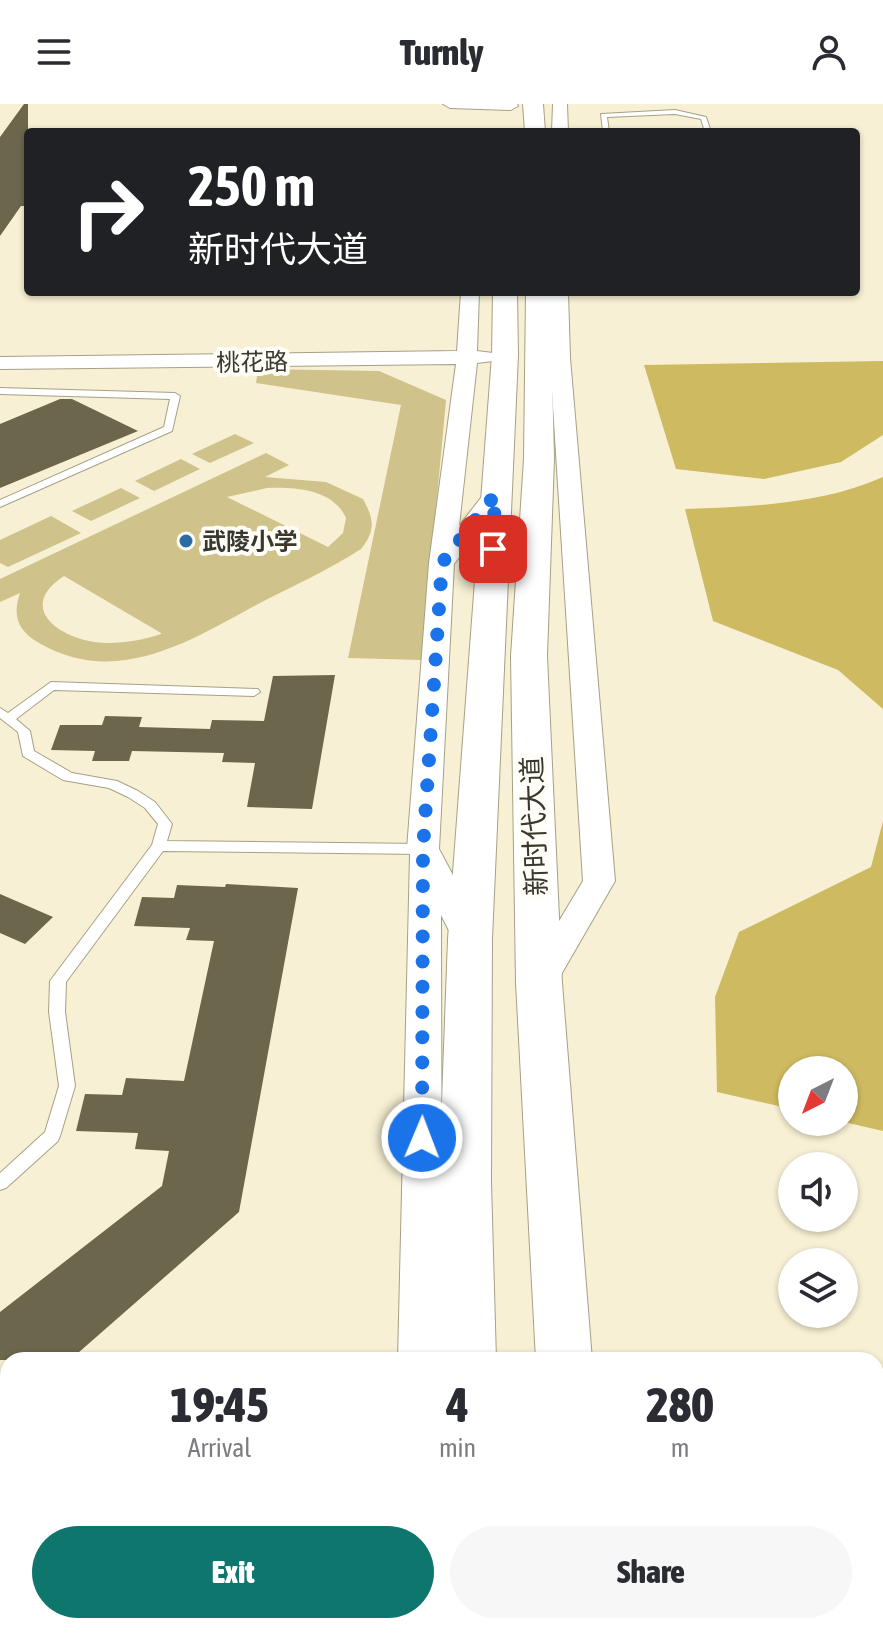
<!DOCTYPE html>
<html lang="en">
<head>
<meta charset="utf-8">
<style>
	:root { --surface:#fff; --page:#f7f7f7; --text:#2b2b33; --muted:#7c7c81; --accent:#0f766e }
	body { margin:0; font-family:"Asap Condensed","Noto Sans SC",sans-serif; background:var(--page); color:var(--text); height:100vh; display:flex; flex-direction:column; font-size:30px; white-space:nowrap }
	* { box-sizing:border-box; margin:0 }
	p { font-size:26px; color:var(--muted) }
	.icon { flex:none; width:44px; height:44px; fill:none; stroke:currentColor; stroke-width:2; stroke-linecap:round; stroke-linejoin:round }
	.map { position:relative; flex:1; overflow:hidden }
	.side { position:absolute; left:0px; top:1248px; width:884px; height:282px; display:flex; flex-direction:column; background:var(--surface); border-radius:24px 24px 0 0; box-shadow:0 2px 6px #0004 }
	.side>* { flex:none }
	.guide { position:absolute; left:24px; top:24px; width:836px; height:168px; border-radius:8px; box-shadow:0 2px 6px #0004; background:#202124; color:#fff; overflow:hidden }
	.needle { width:52px; rotate:222deg }
	.buttons { position:absolute; left:778px; top:952px; display:grid; gap:16px }
	.buttons a { display:grid; place-items:center; width:80px; height:80px; border-radius:50%; background:var(--surface); box-shadow:0 2px 6px #0004; font-size:40px }
	.pin { position:absolute; display:grid; place-items:center; width:68px; height:68px; color:#fff; margin:-34px; border-radius:16px; box-shadow:0 4px 12px #0006 }
	.me { position:absolute; width:88px; margin:-44px; rotate:1deg; stroke-linejoin:round; filter:drop-shadow(0 0 6px #0008) }
	.turn { display:flex; align-items:center; gap:28px; height:168px; padding:0 32px; font-size:36px }
	.turn .icon { width:104px; height:104px; stroke-width:2.5 }
	.turn b { display:block; font-size:56px; line-height:68px }
	.eta { display:flex; justify-content:space-evenly; align-items:center; height:136px; text-align:center }
	.eta b { font-size:48px; font-weight:800; line-height:56px }
	.cta { display:flex; gap:16px; margin-top:auto; padding:16px 32px }
	.cta a { flex:1; height:92px; border-radius:48px; background:var(--accent); color:#fff; font-size:32px; font-weight:800; line-height:92px; text-align:center }
	.cta a+a { background:var(--page); color:var(--text) }
	header { display:flex; justify-content:space-between; align-items:center; height:104px; padding:0 32px; background:var(--surface); font-size:36px; font-weight:800 }
	.map>svg:first-child { display:block }
	.green { fill:#cfc28b; fill-rule:evenodd }
	.forest { fill:#ceba60 }
	.building { fill:#6b664c }
	.lines { fill:none; stroke-linecap:round; stroke-linejoin:round }
	.service-casing { stroke:#a6a086; stroke-width:2 }
	.tertiary-casing { stroke:#a6a086; stroke-width:2 }
	.secondary-casing { stroke:#a6a086; stroke-width:2 }
	.primary-casing { stroke:#a6a086; stroke-width:2 }
	.service { fill:#fff; fill-rule:evenodd }
	.tertiary { fill:#fff; fill-rule:evenodd }
	.secondary { fill:#fff; fill-rule:evenodd }
	.primary { fill:#fff; fill-rule:evenodd }
	.route { stroke:#1a73e8; stroke-width:14; stroke-dasharray:0 25.2 }
	.poi-dot { fill:#2a6ca2; stroke:#fefdf7; stroke-width:3 }
	.labels { text-anchor:middle; dominant-baseline:central; stroke-width:8; stroke-linejoin:round; paint-order:stroke }
	.far-street-label { font-size:24px; fill:#3a382d; stroke:#fefdf7 }
	.far-poi-label { font-size:24px; font-weight:bold; fill:#3a382d; stroke:#fefdf7; text-anchor:start }
	.street-label { font-size:28px; fill:#3a382d; stroke:#fefdf7 }
</style>
</head>
<body>
<header><svg class="icon" aria-label="menu" viewBox="0 0 24 24"><path d="M4 6h16M4 12h16M4 18h16"/></svg>Turnly<svg class="icon" aria-label="person" viewBox="0 0 24 24"><circle cx="12" cy="8" r="4"/><path d="M4 21q1-7 8-7t8 7"/></svg></header>
<div class="map">
<svg width="883" height="1529" viewBox="0 0 883 1529">
	<rect width="100%" height="100%" fill="#f7f0d4"/>
	<g class="green">
		<path d="M258,265l121,2 67,29 -24,260 -74,-2 53,-253 -145,-22z"/>
		<path d="M235,330l19,9 -44,20 -18,-9z"/>
		<path d="M266,349l23,12 -24,12 61,5 37,17c11,20 13,31 -2,50 -33,21 -68,37 -103,55 -68,37 -141,84 -219,39 -21,-12 -27,-27 -19,-50l-20,9v-23zM267,384c28,-1 66,1 79,30l-3,15 -15,14 -101,-50zM64,472l97,57v1c-21,7 -45,11 -67,8 -39,-6 -76,-36 -30,-66z"/>
		<path d="M181,355l19,10 -46,22 -19,-10z"/>
		<path d="M121,384l19,10 -49,23 -19,-10z"/>
		<path d="M51,412l30,17 -73,34 -8,-4v-23z"/>
	</g>
	<g class="forest">
		<path d="M883,257v74l-42,27 -77,17 -88,-10 -32,-104z"/>
		<path d="M883,373v232l-45,-39 -125,-49 -28,-112c65,-2 138,-5 198,-32z"/>
		<path d="M883,717v310l-39,-9v-52h-52v39l-75,-17 -2,-95 24,-65 132,-65z"/>
	</g>
	<g class="building">
		<path d="M24,0h4v102h-7l-21,30v-99z"/>
		<path d="M60,295h12l66,32 -138,57v-64z"/>
		<path d="M335,571l-23,134 -65,-2 8,-44 -33,-1 2,-9 -92,-2 -3,10h-37l3,-10 -44,-1 9,-25h42l3,-9 37,1 -3,10 71,2 2,-9 52,1 9,-45z"/>
		<path d="M226,780l72,4 -59,324 -169,148h-70v-48l162,-126 7,-35 -34,-2 3,-16 -62,-2 9,-37 37,1 4,-17 58,3 30,-140 -28,-1 4,-12 -56,-2 8,-29 32,1 3,-13 48,2z"/>
		<path d="M0,790l53,23 -28,27 -25,-11z"/>
	</g>
	<g class="lines">
		<g class="service-casing">
			<g id="service">
				<path d="M675,6l31,7 5,15h-6l-4,-13 -26,-5 -68,3 2,15h-6l-2,-18z"/>
				<path d="M0,284l175,5 5,3 -8,35 -172,76v-7l164,-73 6,-28 -170,-5z"/>
				<path d="M51,578l207,7 2,3 -6,4 -200,-6 -38,29 14,12 4,20 38,22 45,8 21,10 17,11 17,22 -5,17 256,3 7,5 -7,5 -260,-3 -97,131 -1,30 10,74 -15,50 -2,5 -52,47 -6,2v-17l45,-41 14,-46 -10,-74 1,-31 102,-136 6,-21 -13,-16 -17,-11 -19,-9 -46,-8 -40,-24 -5,-24 -18,-14v-10l8,5z"/>
			</g>
		</g>
		<g class="tertiary-casing">
			<g id="tertiary">
				<path d="M443,0h74l1,2 -7,4 -61,-2z"/>
				<path d="M553,0h14l1,28h-16z"/>
				<path d="M461,188h18l-2,59 16,2 3,4 -3,4 -16,2 -18,163 28,-36h16l4,5 -53,69 -15,285 48,90 -5,9 -12,3 -12,-3 -17,-33 1,445h-44l12,-505 -3,-6 22,-286 27,-199 -456,5v-12l457,-6z"/>
				<path d="M550,188h18l2,66 45,523 -64,111 -12,4 -12,-4 -5,-9 61,-102 -33,-523z"/>
				<path d="M407,1522h51l-3,7h-51z"/>
			</g>
		</g>
		<g class="secondary-casing">
			<g id="secondary">
				<path d="M8,1398v56l-8,1v-56z"/>
				<path d="M8,1457v58l-8,1v-58z"/>
			</g>
		</g>
		<g class="primary-casing">
			<g id="primary">
				<path d="M523,0h20l2,28h-20z"/>
				<path d="M493,188h24l1,63 -26,584 -1,243 5,178h-56l-1,-178 9,-243 44,-584z"/>
				<path d="M526,188h24l4,167 -7,197 15,327 30,377h-56l-20,-377 -5,-327 13,-197z"/>
				<path d="M452,1522h64l1,7h-64z"/>
				<path d="M560,1522h64l1,7h-64z"/>
			</g>
		</g>
		<use href="#service" class="service"/>
		<use href="#tertiary" class="tertiary"/>
		<use href="#secondary" class="secondary"/>
		<use href="#primary" class="primary"/>
	</g>
	<g class="lines">
		<path class="route" d="M422,1034l1,-289 19,-286 53,-68 -2,54"/>
	</g>
	<circle class="poi-dot" cx="186" cy="437" r="8"/>
	<g class="labels">
		<g class="far-street-label">
			<text transform="translate(252 258) rotate(-1)">桃花路</text>
		</g>
		<g class="far-poi-label">
			<text x="202" y="437">武陵小学</text>
		</g>
		<g class="street-label">
			<text transform="translate(534 722) rotate(-92)">新时代大道</text>
		</g>
	</g>
</svg>
<div class="buttons">
<a><svg class="needle" viewBox="-14 -14 28 28"><path d="M0-13l5 13h-10z" fill="#e53935"/><path d="M0 13l5-13h-10z" fill="#7c7c81"/></svg></a>
<a><svg class="icon" aria-label="sound" viewBox="0 0 24 24"><path d="M4 9h4l5-4v14l-5-4H4zM17 9q2 3 0 6"/></svg></a>
<a><svg class="icon" aria-label="layers" viewBox="0 0 24 24"><path d="M12 4l9 5-9 5-9-5zM3 14l9 5 9-5"/></svg></a>
</div>
<div class="pin" style="left:493px;top:445px;background:#d93025"><svg class="icon" aria-label="arrive" viewBox="0 0 24 24"><path d="M6 21V4h12l-3 4 3 4H6"/></svg></div>
<svg class="me" style="left:422px;top:1034px" viewBox="-20 -20 40 40"><circle r="17" fill="#1a73e8" stroke="#fff" stroke-width="3"/><path d="M0-11L8 9 0 5-8 9z" fill="#fff"/></svg>
<div class="guide">
<div class="turn"><svg class="icon" aria-label="right" viewBox="0 0 24 24"><path d="M7 20v-9h11M14 6l5 5-5 5"/></svg><div><b>250 m</b>新时代大道</div></div>
</div>
<section class="side">
<div class="eta">
<div><b>19:45</b><p>Arrival</p></div>
<div><b>4</b><p>min</p></div>
<div><b>280</b><p>m</p></div>
</div>
<div class="cta"><a>Exit</a><a>Share</a></div>
</section>
</div>
</body>
</html>
